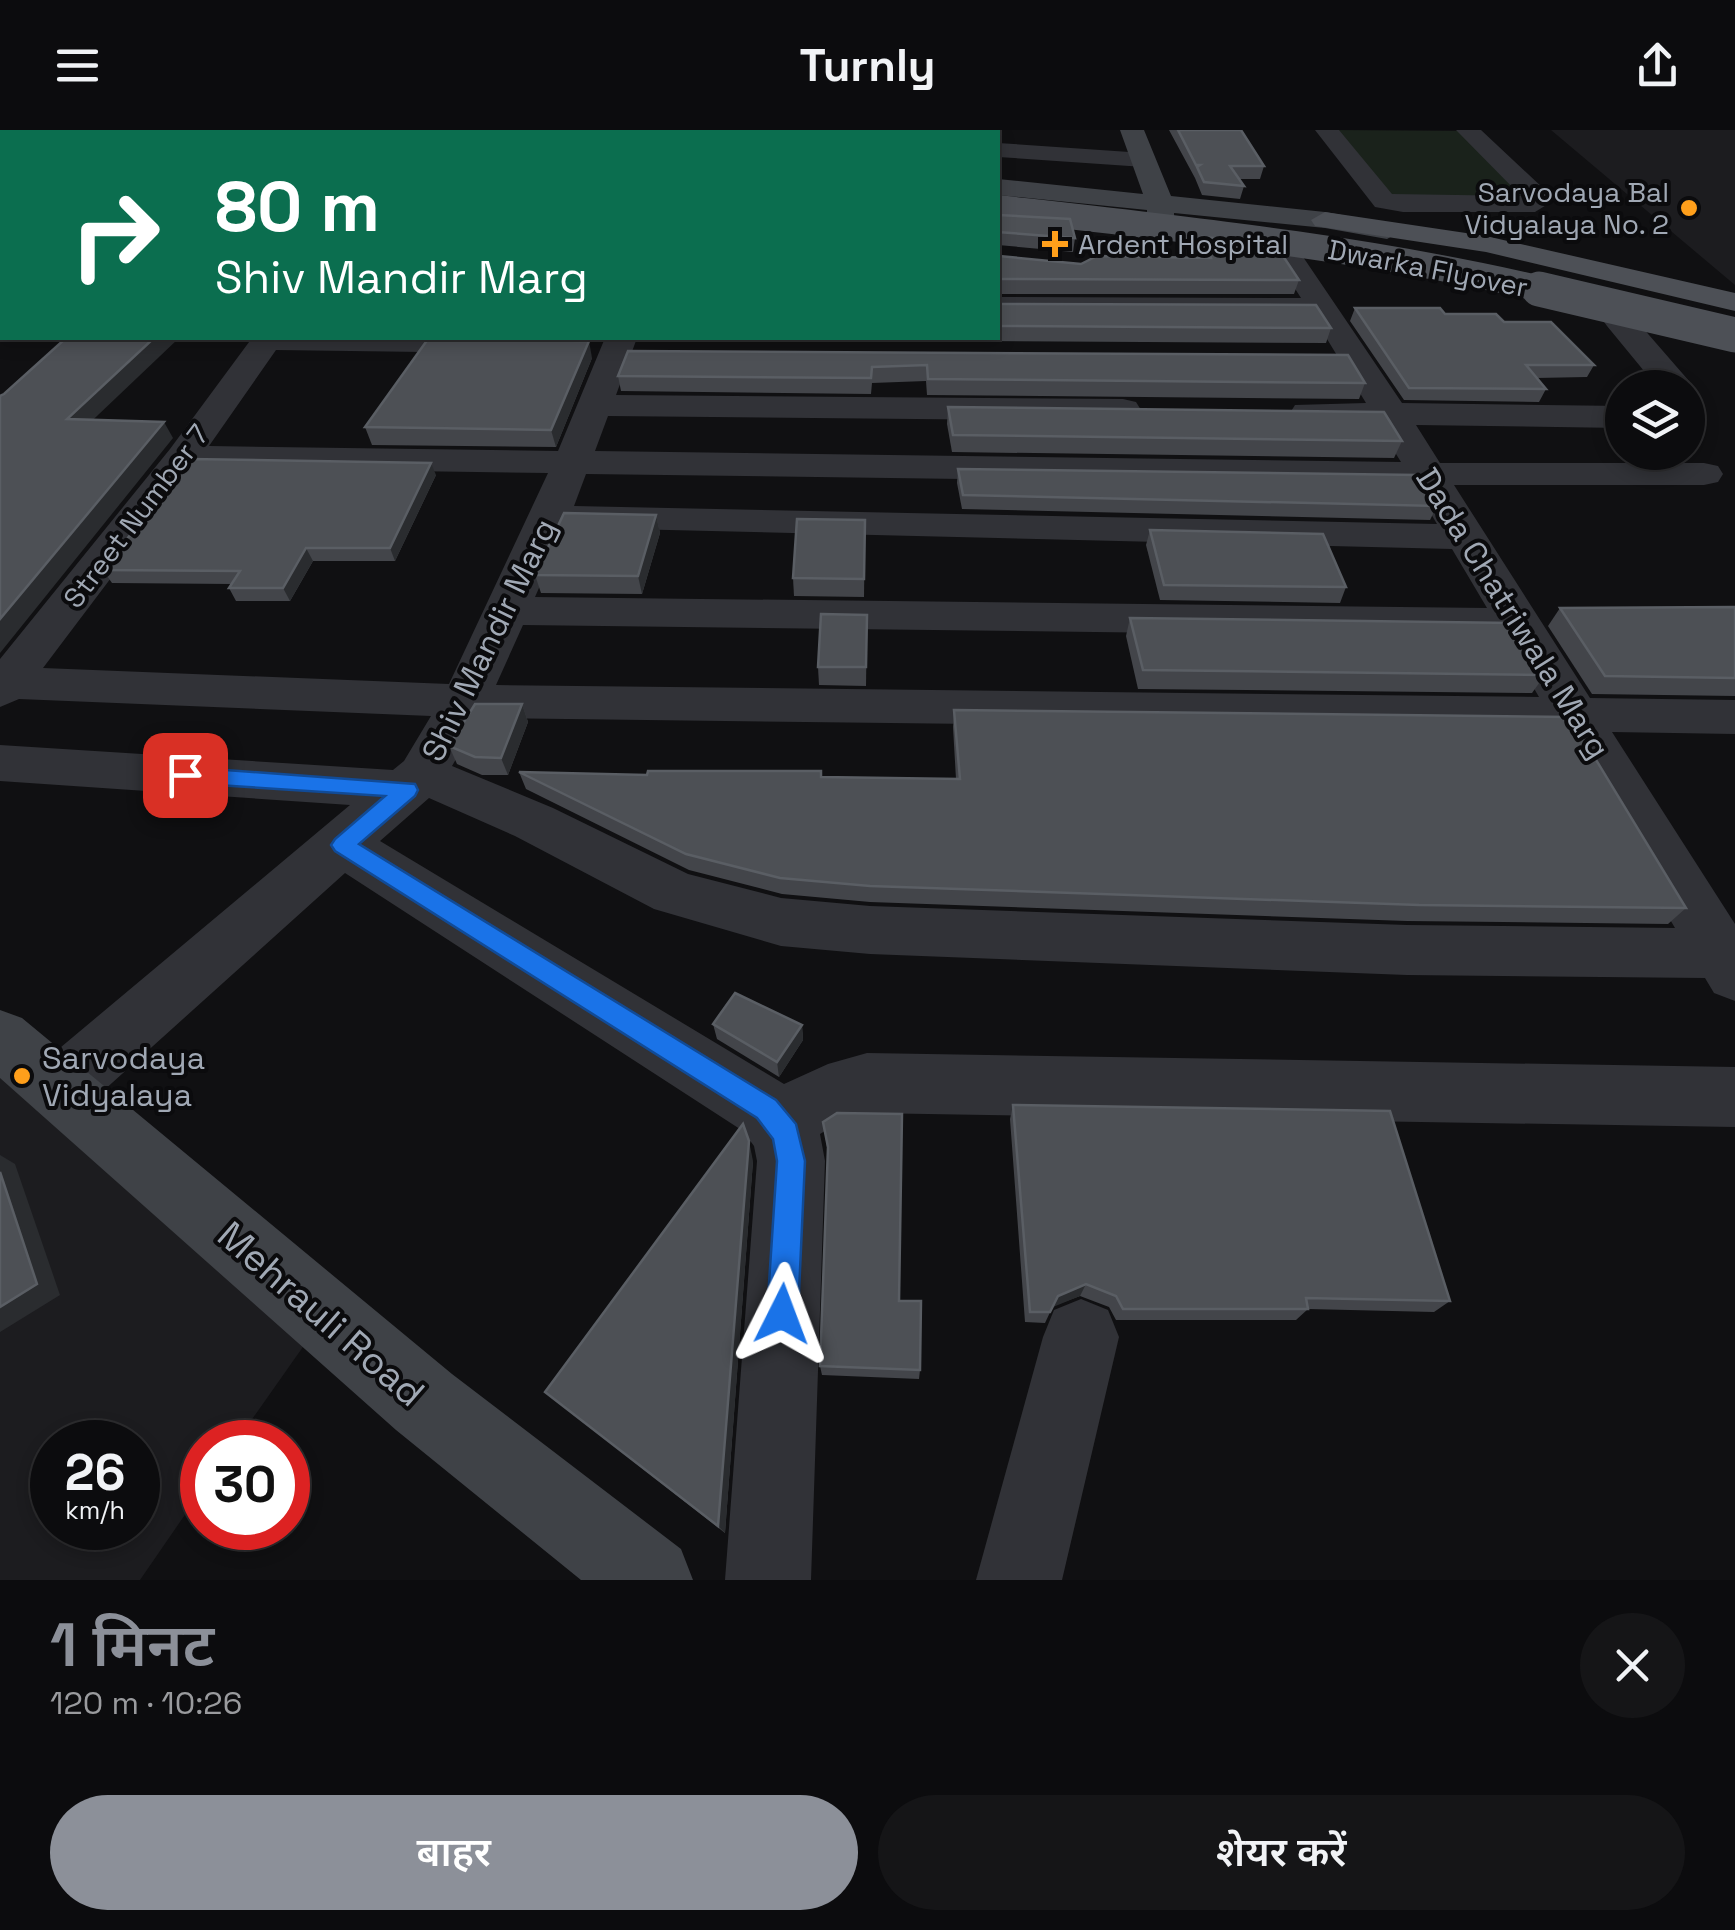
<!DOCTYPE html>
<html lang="hi">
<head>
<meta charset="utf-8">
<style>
	:root { --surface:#0c0c0e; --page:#151517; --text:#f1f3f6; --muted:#9a9b9e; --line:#2c2c2e; --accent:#8c9099 }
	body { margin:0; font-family:"Space Grotesk","Noto Sans Devanagari",sans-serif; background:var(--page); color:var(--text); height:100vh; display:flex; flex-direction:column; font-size:38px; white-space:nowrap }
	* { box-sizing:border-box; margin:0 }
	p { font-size:32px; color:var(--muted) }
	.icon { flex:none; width:55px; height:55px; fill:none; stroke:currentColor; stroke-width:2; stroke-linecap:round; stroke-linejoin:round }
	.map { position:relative; height:1450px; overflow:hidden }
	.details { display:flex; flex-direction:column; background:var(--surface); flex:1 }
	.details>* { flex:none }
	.top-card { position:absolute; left:0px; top:0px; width:1000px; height:210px; box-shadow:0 5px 15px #0003,0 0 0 2px var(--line); background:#0b6e4f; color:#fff; overflow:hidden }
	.fabs { position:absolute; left:1605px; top:240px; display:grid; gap:20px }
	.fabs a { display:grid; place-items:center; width:100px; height:100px; border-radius:50%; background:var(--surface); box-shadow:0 5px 15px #0003,0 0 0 2px var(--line); font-size:50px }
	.speed { position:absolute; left:30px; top:1290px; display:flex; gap:20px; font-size:50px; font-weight:700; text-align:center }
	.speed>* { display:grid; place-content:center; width:130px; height:130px; border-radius:50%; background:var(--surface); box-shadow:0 5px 15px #0003,0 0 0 2px var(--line); line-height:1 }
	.speed small { font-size:25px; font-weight:400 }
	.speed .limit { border:15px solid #d22; background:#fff; color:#111 }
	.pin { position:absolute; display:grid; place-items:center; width:85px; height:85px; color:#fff; margin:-42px; border-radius:20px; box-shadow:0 5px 15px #0006 }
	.me { position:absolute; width:110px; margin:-55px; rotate:3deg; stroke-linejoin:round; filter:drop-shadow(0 0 8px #0008) }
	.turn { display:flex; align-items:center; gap:35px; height:210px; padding:0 50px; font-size:45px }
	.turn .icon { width:130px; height:130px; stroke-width:2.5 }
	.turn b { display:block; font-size:70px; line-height:85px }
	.round { display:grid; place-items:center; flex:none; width:105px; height:105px; border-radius:52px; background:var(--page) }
	.headline { display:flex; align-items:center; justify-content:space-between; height:170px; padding:0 50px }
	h1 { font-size:60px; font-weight:600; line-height:75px; color:var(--accent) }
	.button { display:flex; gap:20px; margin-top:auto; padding:20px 50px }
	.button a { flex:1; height:115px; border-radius:60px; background:var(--accent); color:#fff; font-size:40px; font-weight:600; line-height:115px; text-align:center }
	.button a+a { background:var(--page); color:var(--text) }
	header { display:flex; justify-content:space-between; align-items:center; height:130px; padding:0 50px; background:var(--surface); font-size:45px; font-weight:600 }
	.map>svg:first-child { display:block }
	.built { fill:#1c1c1f; fill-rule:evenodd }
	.green { fill:#1a221b }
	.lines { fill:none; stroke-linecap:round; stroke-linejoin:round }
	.street { fill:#313237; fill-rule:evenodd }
	.secondary { fill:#3f4247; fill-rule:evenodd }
	.primary { fill:#4d5056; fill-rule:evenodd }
	.primary-bridge-far1 { stroke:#4d5056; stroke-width:26 }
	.primary-bridge { stroke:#4d5056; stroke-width:35 }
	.wall { fill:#43454a }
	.shaded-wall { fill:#2a2c2f }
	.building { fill:#4d5055; stroke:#5a5e64; stroke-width:2.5 }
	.route { fill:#1a73e8; stroke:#114b97; stroke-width:2.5 }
	.poi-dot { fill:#ff9f1b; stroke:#0b0b0d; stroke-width:4 }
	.labels { text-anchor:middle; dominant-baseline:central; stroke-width:8; stroke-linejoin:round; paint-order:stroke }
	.far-poi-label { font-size:28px; fill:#a0a8b4; stroke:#0b0b0d; text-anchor:end }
	.far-street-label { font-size:28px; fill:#a0a8b4; stroke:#0b0b0d }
	.street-label { font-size:32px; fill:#a0a8b4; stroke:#0b0b0d }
	.poi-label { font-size:32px; fill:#a0a8b4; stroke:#0b0b0d; text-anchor:start }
	.near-street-label { font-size:38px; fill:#a0a8b4; stroke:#0b0b0d }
</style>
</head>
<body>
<header><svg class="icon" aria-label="menu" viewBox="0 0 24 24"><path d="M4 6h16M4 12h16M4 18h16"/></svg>Turnly<svg class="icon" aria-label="share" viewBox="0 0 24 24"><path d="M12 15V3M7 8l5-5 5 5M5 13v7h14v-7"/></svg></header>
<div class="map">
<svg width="1735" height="1450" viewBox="0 0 1735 1450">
	<rect width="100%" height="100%" fill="#101012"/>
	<g class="built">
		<path d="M1551,0h184v155z"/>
		<path d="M0,907l324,280 -88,125h-34v48l-62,90h-140zM52,1312h86v86h-86z"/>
	</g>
	<path class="green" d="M1334,0l126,1 69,68h-141z"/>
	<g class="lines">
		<g class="street">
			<path d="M695,0h55l2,2h-55z"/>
			<path d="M1315,0h24l53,64 129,2 -65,-66h25l63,59 4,15 -13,8h-132l-28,-5z"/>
			<path d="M998,13l146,10 12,7 -12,7 -146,-10z"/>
			<path d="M1287,115l10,3 105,155 220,3v22l-206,-3 24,38h264l14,3 5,8 -5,8 -14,3h-250l136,213 145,2v34l-123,-2 123,192v77l-21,-8 -9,-15 -298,-3 -537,-21 -89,-8 -127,-37 -139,-73 -86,-38 -49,43 404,243 44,-20 39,-11 868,14v60l-868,-14 -23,6 -24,15 5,27 -14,419h-86l32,-419 -3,-15 -11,-15 -398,-258 -263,237 -23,9 -23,-9 -10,-21 10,-21 314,-263 -350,-24v-36l393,25 11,-9 27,-45 -412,-17 -19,8v-48l170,-210 82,-111h259l4,5 -4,7 -12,3 -223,-3 -67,96 349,5 47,-113h32l-21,57 507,4 13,3 5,8 -5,8 -13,3 -515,-5 -13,35 806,11 -23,-37 -83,-4 -5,-8 5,-8 71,-2 -53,-87 -315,-1v-18l303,1 -28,-44 4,-6zM194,338l354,5 -99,211 -406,-16zM586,344l828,11 23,39 -863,-18zM568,392l16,6 868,21 35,59 -952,-11zM523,495l981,12 35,60 -1043,-12zM480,588l1079,13 116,197 -268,-3 -537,-19 -89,-8 -93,-24 -135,-66 -101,-42z"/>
			<path d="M1618,180l11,2 60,69 5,7 -5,7 -1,-7h-30l-51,-62 -5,-7 5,-7z"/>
			<path d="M1081,1169l27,11 11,27 -57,243h-86l67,-243 11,-27z"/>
		</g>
		<g class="secondary">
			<path d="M333,0h41l2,2h-41z"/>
			<path d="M1120,0h24l27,66 154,16 72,13 4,6 -14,8 -62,-11 -151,-15 1,24 -14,8 -14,-8v-27l-149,-15v-16l145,15z"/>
			<path d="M0,880l22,8 430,356 229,175 12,31h-112l-185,-150 -396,-352z"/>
		</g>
		<g class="primary">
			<path d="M448,0h31l2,2h-31z"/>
			<path d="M1325,82l161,24 249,57v18l-249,-59 -171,-26 -4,-6z"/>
		</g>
		<g class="primary-bridge-far1">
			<path d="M517,0l10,2"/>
			<path d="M998,78c185,21 370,40 552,83"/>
		</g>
		<path class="primary-bridge" d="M1539,159l196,46"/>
	</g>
	<g class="wall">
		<path d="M1169,0h72l23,36 -4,13h-21l5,7 -4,13 -38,-4 -7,-17z"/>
		<path d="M2,22v111h-2v-109z"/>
		<path d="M998,85l77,23 -2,14 -75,-7z"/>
		<path d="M1203,107l96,43 -5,14h-296v-40l1,2 82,8 121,-6 -2,-7z"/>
		<path d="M998,172l1,2 332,24 -5,15 -686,-4 -1,-1h359z"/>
		<path d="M1355,178l90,6 59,8 90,43 -7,12 -51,1 10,11 -7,13 -135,-2 -54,-79z"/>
		<path d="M628,221l737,32 -6,16 -432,-4 -1,-14 -54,2 -1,11 -250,-3 -3,-15z"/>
		<path d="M592,228l-36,89 -184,-2 -7,-18z"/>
		<path d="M948,277l454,34 -8,17 -442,-6 -5,-28z"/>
		<path d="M958,339l479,37 -7,14 -468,-11 -5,-26z"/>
		<path d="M436,345l-41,86h-82l-23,40h-54l-7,-13 3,-4 -120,-1 -9,-13z"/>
		<path d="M656,385l4,18 -18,61 -101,-1 -6,-18z"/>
		<path d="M865,390l-1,77 -70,-1 -1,-18z"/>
		<path d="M1150,400l196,57 -6,16 -180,-3 -14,-55z"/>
		<path d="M1735,477v89l-143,-2 -44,-68 12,-18z"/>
		<path d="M867,485l-1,71 -47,-1 -1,-18z"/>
		<path d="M1130,488l415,57 -13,18 -394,-4 -12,-53z"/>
		<path d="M522,574l6,18 -20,53h-26l-25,-11 -8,-18z"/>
		<path d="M954,580l732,198 -18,16 -261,-3 -537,-19 -88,-8 -93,-24 -163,-81 -7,-17 128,3 309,4 -3,-52z"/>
		<path d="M713,894l89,1 1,15 -24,37 -62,-38z"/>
		<path d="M1013,975l437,196 -16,11 -126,-3 -12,11h-180l-7,-13 -29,-11 -27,10 -8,17 -20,-1 -15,-203z"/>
		<path d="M823,992l76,179 21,69 -1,9 -97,-4 -2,-9 8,-212z"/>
		<path d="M753,1031l-28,372 -180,-141z"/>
	</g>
	<g class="shaded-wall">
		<path d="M238,0h26l-3,2h-27z"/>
		<path d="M154,208h25l-102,97 -10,-16z"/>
		<path d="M589,211l3,17 -36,89 -5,-17z"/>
		<path d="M164,292l9,16 -173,215v-34z"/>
		<path d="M431,333l5,12 -41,86 -5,-13z"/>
		<path d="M656,385l4,18 -18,61 -4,-18z"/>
		<path d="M306,418l7,13 -23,40 -7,-13z"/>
		<path d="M522,574l6,18 -20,53 -7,-17z"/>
		<path d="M802,895l1,15 -24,37 -2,-15z"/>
		<path d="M749,1011l4,20 -28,372 -7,-7z"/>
		<path d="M0,1025l15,9 45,131 -60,37z"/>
		<path d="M1086,1154l-6,12 -27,11 5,-11z"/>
	</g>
	<g class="building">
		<path d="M38,0h200l-4,2h-200z"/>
		<path d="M1178,0h63l23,36h-34l14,20 -40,-4 -7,-15 3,-2h-4z"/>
		<path d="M2,22v93h-2v-91z"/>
		<path d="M998,85l72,4 5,19 -77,-6z"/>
		<path d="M1203,107l72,7 24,36 -300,-1 -1,2v-27l1,2 82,8 16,-8 114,2z"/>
		<path d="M998,172l1,2 317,1 15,23 -333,-2z"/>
		<path d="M1355,178h85l5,6h51l8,8h47l43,43h-68l20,24 -137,-1z"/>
		<path d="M66,208h88l-87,81 97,3 -164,197v-223l4,-2z"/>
		<path d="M428,209l161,2 -38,89 -186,-3z"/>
		<path d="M628,221l720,4 17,28 -437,-4 -1,-14 -55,2 -1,11 -253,-2z"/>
		<path d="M948,277l436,5 18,29 -449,-6z"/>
		<path d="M189,329l242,4 -41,85h-84l-23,40h-54l11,-17 -137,-1z"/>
		<path d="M958,339l460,6 19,31 -474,-11z"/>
		<path d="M564,383l92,2 -18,61 -103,-1z"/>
		<path d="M797,389l68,1 -1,59 -71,-1z"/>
		<path d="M1150,400l173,4 23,53 -182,-2z"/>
		<path d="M1735,477v71l-130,-2 -45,-68z"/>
		<path d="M821,484l46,1 -1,52h-48z"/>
		<path d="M1130,488l383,5 32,52 -402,-5z"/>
		<path d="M475,574h47l-21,54 -26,-1 -26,-11z"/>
		<path d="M954,580l616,7 116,191 -267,-3 -549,-19 -90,-8 -94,-24 -167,-82 128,3 1,-4h173v6l139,2z"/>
		<path d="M735,863l67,32 -25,37 -64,-38z"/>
		<path d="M1013,975l377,6 60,190 -144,-3 2,11h-185l-7,-13 -30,-12 -28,12 -8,16h-20z"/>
		<path d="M837,983l65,1 -3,187h22l-1,69 -100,-4 8,-219 -5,-25z"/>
		<path d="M743,994l6,17 -31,385 -173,-134z"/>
		<path d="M0,1042l37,112 -37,23z"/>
	</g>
	<path class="route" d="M185,637l230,17 3,6 -3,6 -56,48 417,256 20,24 9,37 -7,153 -5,10 -11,5 -10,-5 -5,-10 10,-153 -4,-22 -16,-21 -422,-267 -4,-6 4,-6 50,-43 -200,-13 -11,-8z"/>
	<g class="poi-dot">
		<circle cx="1689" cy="78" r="10"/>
		<path d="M1050 99h10v10h10v10h-10v10h-10v-10h-10v-10h10z"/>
		<circle cx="22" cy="946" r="10"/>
	</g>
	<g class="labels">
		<g class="far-poi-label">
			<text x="1669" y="62">Sarvodaya Bal<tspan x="1669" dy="32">Vidyalaya No. 2</tspan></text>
			<text x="1078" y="114" text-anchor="start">Ardent Hospital</text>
		</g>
		<g class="far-street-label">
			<text transform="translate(1428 138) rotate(11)">Dwarka Flyover</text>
			<text transform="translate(136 386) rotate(-53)">Street Number 7</text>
		</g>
		<g class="street-label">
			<text transform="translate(1513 483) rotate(58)">Dada Chatriwala Marg</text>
			<text transform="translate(489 510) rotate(-64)">Shiv Mandir Marg</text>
		</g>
		<g class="poi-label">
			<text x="42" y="928">Sarvodaya<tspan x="42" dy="37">Vidyalaya</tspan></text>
		</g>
		<g class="near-street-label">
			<text transform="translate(321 1184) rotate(41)">Mehrauli Road</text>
		</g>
	</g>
</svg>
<div class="fabs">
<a><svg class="icon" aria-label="layers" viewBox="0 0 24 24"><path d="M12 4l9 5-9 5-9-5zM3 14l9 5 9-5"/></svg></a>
</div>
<div class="speed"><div>26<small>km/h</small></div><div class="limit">30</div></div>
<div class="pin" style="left:185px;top:645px;background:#d93025"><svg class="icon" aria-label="arrive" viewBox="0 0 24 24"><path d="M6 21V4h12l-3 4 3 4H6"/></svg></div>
<svg class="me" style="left:782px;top:1184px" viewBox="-20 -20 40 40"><path d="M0-17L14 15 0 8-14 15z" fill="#1a73e8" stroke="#fff" stroke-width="4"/></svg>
<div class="top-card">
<div class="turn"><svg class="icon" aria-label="right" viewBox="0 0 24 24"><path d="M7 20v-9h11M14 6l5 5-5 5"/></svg><div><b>80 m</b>Shiv Mandir Marg</div></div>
</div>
</div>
<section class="details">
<div class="headline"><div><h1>1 मिनट</h1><p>120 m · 10:26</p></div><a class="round"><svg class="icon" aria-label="close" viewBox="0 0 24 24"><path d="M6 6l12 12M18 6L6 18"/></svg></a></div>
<div class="button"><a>बाहर</a><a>शेयर करें</a></div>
</section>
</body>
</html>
